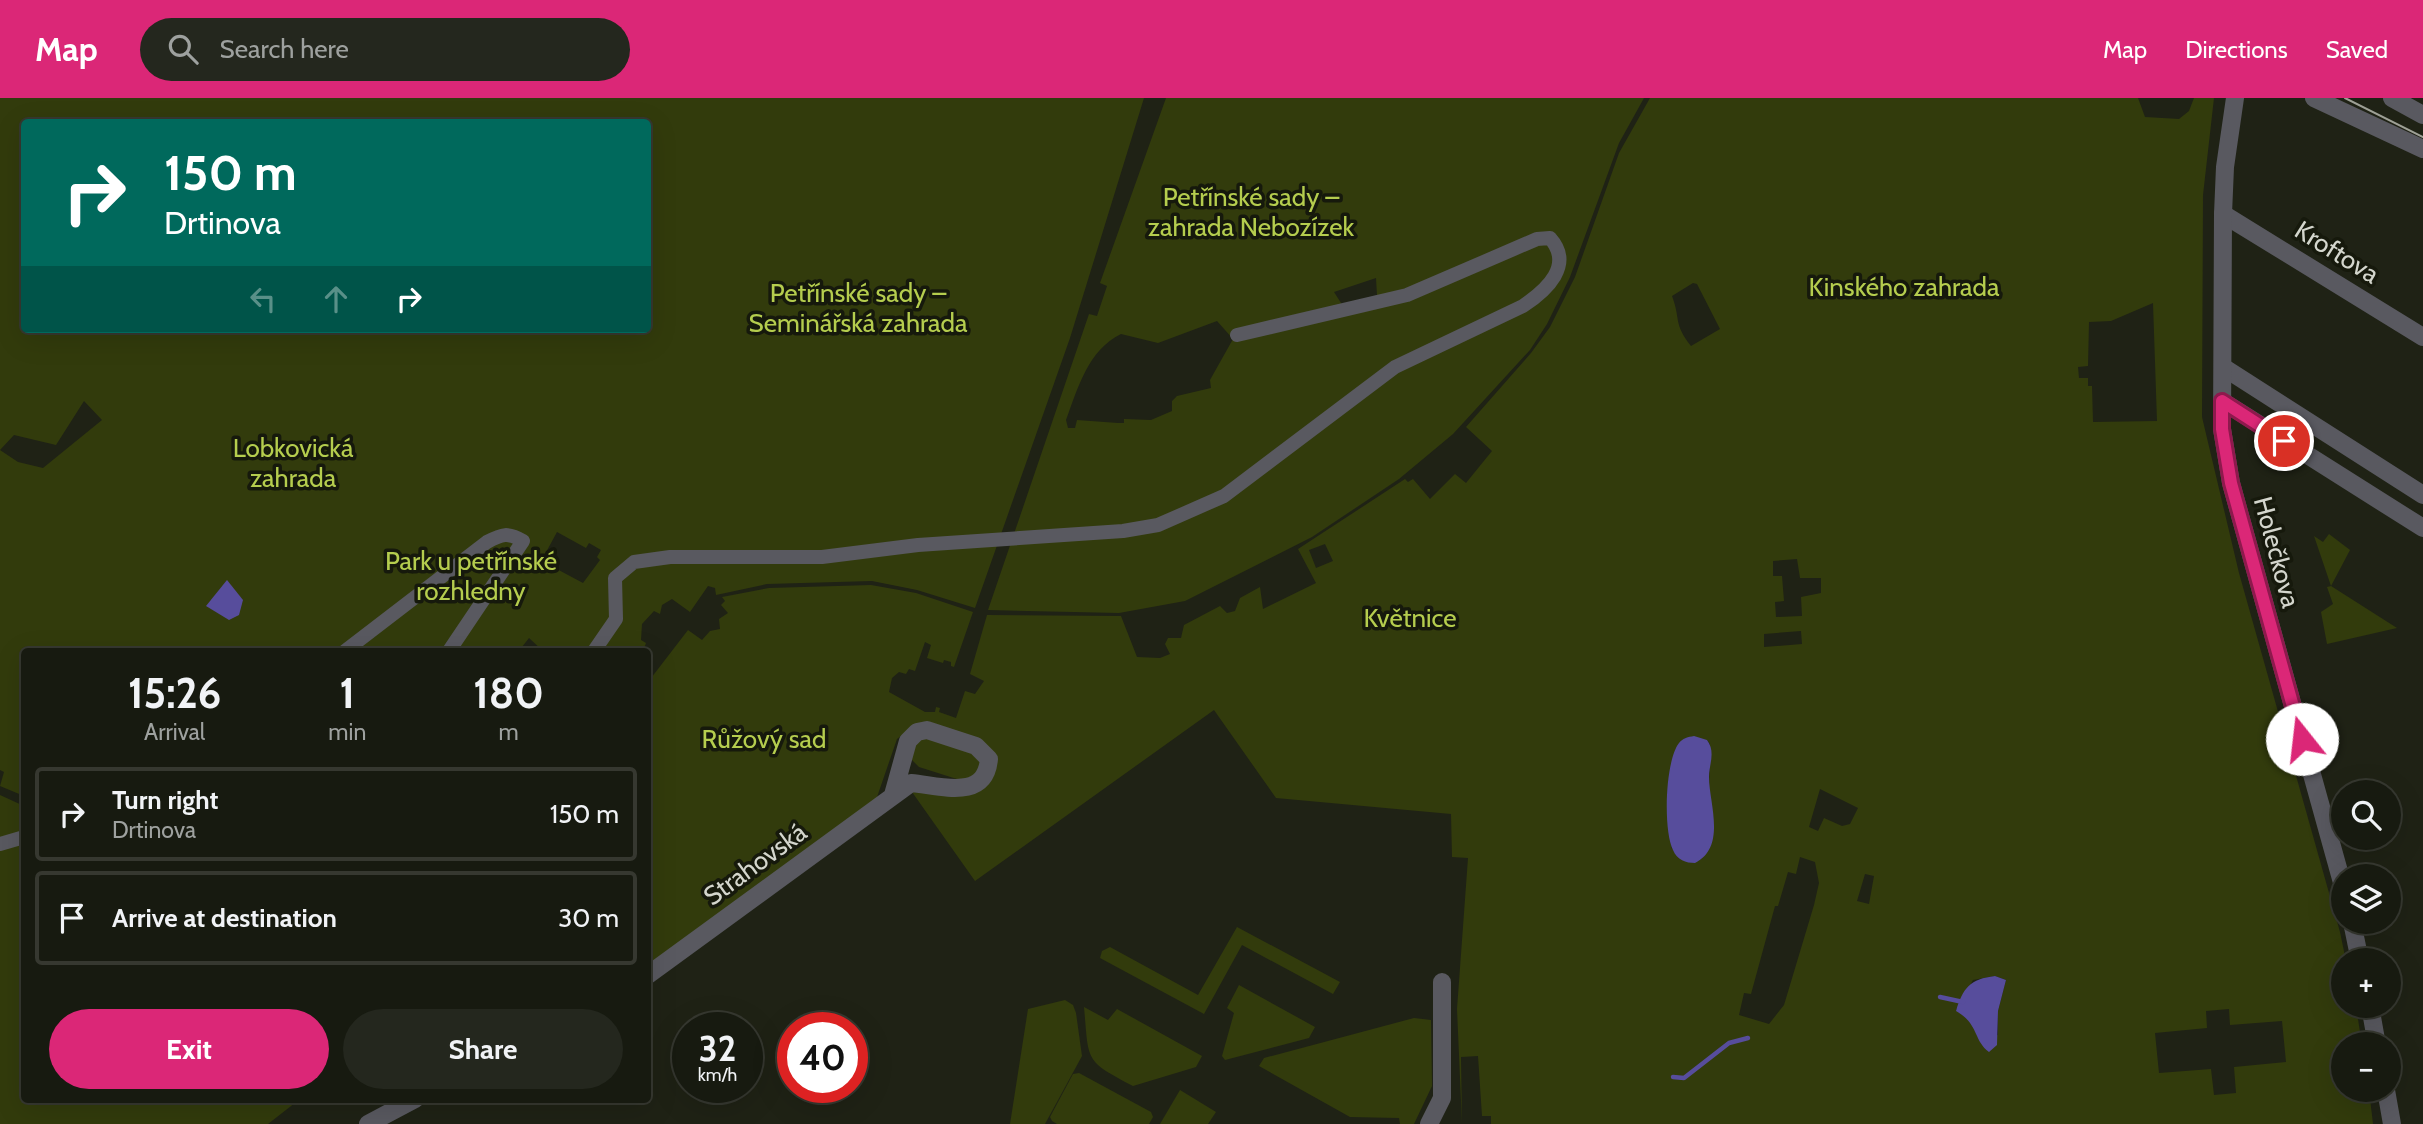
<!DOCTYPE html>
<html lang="en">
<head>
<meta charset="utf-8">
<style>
	:root { --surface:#171a10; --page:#24271e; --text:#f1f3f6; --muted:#9ea19f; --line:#363830; --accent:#db2777 }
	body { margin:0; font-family:Cabin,sans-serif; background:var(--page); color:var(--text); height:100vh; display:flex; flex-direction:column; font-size:26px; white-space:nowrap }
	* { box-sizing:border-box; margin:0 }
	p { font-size:23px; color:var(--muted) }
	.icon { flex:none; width:38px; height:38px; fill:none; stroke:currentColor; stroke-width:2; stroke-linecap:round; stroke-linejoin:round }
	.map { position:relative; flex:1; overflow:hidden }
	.side { position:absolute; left:21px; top:550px; width:630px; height:455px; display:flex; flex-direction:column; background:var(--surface); border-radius:7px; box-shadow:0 7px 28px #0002,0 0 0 2px var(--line) }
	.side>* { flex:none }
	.hud { position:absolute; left:21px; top:21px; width:630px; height:214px; border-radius:7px; box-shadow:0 7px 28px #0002,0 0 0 2px var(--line); background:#00695c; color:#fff; overflow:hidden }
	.buttons { position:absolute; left:2331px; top:682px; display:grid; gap:14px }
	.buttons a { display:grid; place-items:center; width:70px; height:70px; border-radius:50%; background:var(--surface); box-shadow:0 7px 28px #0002,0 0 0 2px var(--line); font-size:35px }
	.speed { position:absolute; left:672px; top:914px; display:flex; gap:14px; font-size:35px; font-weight:700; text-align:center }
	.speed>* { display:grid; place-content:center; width:91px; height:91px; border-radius:50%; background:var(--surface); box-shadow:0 7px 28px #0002,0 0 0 2px var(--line); line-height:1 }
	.speed small { font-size:18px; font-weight:400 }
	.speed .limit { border:10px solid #d22; background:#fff; color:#111 }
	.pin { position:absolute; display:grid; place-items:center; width:60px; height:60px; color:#fff; margin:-30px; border:4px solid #fff; border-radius:50%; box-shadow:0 2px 7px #0007 }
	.me { position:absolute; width:77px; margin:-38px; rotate:344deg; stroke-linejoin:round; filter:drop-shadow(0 0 5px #0008) }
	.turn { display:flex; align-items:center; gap:24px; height:147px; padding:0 28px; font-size:32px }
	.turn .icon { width:91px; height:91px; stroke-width:2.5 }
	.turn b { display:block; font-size:49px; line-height:60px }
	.lanes { display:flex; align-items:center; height:66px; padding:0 28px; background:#0003; justify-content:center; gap:35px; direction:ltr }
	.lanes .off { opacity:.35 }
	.eta { display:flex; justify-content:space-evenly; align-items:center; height:119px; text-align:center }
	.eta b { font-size:42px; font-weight:800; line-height:49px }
	.button { display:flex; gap:14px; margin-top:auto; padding:14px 28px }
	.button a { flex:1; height:80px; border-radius:42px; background:var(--accent); color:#fff; font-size:28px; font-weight:800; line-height:80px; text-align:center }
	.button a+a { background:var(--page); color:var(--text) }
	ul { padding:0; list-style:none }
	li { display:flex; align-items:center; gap:21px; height:94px; margin:0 14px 10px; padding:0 14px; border:4px solid var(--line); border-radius:7px }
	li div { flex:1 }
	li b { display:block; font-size:26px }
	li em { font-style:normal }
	header { display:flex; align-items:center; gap:42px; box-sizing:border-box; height:98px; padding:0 35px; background:var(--accent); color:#fff }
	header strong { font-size:33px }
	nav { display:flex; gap:38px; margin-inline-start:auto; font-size:24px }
	.search { width:490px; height:63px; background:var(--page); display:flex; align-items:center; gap:18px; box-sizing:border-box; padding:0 24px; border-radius:38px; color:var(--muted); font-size:26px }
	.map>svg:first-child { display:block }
	.green { fill:#323b0c; fill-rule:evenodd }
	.water { fill:#574d9c }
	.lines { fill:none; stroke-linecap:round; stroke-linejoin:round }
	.stream { stroke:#574d9c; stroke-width:4.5 }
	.pedestrian { stroke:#595960; stroke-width:14 }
	.minor { stroke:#595960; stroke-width:18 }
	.tertiary { stroke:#595960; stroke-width:18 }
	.tram { stroke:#9ea096; stroke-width:2 }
	.route-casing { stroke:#8e194d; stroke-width:18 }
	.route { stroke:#db2777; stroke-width:12 }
	.labels { text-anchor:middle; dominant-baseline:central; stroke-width:7; stroke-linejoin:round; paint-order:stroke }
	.park-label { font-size:26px; fill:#b5cd4e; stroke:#16190c }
	.street-label { font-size:26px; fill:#d4d6cd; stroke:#16190c }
</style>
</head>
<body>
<header>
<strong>Map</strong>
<div class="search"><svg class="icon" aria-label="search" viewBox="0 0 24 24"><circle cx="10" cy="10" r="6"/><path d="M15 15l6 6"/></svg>Search here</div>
<nav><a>Map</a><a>Directions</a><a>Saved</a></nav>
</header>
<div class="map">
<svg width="2423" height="1026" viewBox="0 0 2423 1026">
	<rect width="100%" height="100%" fill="#1f2215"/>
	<g class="green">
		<path d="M0,0h1144l-74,240 -95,270 -58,-18 -45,-9 -105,3 -51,11 -1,-7 -7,-2 -18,26 -18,-13 -10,6 -2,9 -6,-3 -12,13 -1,16 5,3 -3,8h-100l-14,-13 -7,9 5,4h-503v145l-24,-10 4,-14 -4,-2zM24,24h624v207h-624zM84,303l18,19 -59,48 -25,-6 -18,-12 14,-15 42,10zM557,434l29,16 3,-5 12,7 -4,7 3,3 -17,23 -30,-16 2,-4 -11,-7z"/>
		<path d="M1166,0h478l-25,45 -49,134 -23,47 -17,26 -77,84 -54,45 -87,58 -127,64 -66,12 -131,-3 101,-296 8,2 10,-30 -7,-3zM1376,180l1,17 -34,11 -9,-14zM1217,223l16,18 -23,41 1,8 -34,8 -5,5v10l-21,9 -27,-1v4h-6l-41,-3 -2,8h-7l-2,-8c12,-32 22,-70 55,-86l37,9z"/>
		<path d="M1650,0h488l7,19 34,2 10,-8 5,-13h20l-11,97 -1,222 37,156 101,359 6,29h-3v45h13l6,39h-19v45h26l4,34h-882v-8h-9l-4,-60 -17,1 1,67 -5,-115 11,-151 -16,-1 -1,-43 -175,-16 -62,-88 -239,171 -63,-89c35,1 74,14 83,-28l-79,-40 -19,15 -21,61 -228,168v-286l40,-52 14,10 8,-9 10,-2 -1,-10 9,-6 -7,-8 4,-4 -3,-4 47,-9 102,-3 45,8 57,19 -19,55 -3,-1v-4l-7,-2 -1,3 -16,-5 4,-13 -6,-3 -10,29 -6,-2 -3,5 -7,-2 -7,6 -3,14 36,20h10l1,-5 4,1 -1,4 17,6 9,-27 10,3 9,-13 -14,-7 17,-59 134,1 16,41 23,1 10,-4 -5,-10 3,-6h13l3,-13 36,-19 7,7 8,-2 5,-13 20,-11 3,22 53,-26 -18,-34 107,-70 3,3 5,-3 17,20 25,-25 11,9 26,-32 -26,-24 65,-74 19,-26 25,-50 44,-124zM1693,185l4,1 23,45 -29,17c-18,-23 -10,-26 -19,-50zM2153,205l4,118 -64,1 -1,-36h-4v-8h-9l-1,-11 10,-1 1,-44 22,-1zM1325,446l8,17 -17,7 -7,-18zM1797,461l3,19h21v15l-20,4 1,19 -26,1 -1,-15 9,-1 -2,-25h-9v-15zM1801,533l1,13 -38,3v-13zM1685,640l22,2 3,4 -1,44 -37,61c-6,-26 -9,-93 13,-111zM1820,691l38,19 -8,16 -8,2 -18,-8 -6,13 -9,-4zM1800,759l15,5 4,21 -5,22 -30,100 -15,19 -30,-9 5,-22 7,1 24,-88h3l10,-34 8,2zM1865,776l9,2 -5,28 -12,-3zM1995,878l11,4 -8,31v24l-19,5 -7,-18 -16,-12 17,-30zM2229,911l1,16 52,-4 4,41 -52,5 2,26 -22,2 -3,-26 -52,4 -4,-40 52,-5 -1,-17z"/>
		<path d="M2329,436l21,16 -19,36 66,42 -70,16 -6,-32 12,-8 -6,-17 4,-1 -17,-50 9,6z"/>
		<path d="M928,640l45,15 8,10v8l-18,10 -44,-14 -8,-8v-11l7,-8z"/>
		<path d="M0,697l24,11v293h276l-32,25h-268z"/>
		<path d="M1237,829l103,55 -7,12 -91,-49 -38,69 -104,-56 2,-7 8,-4 88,48z"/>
		<path d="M1239,887l76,42 -6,11 -84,22 -3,-4 12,-43 -7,-5z"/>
		<path d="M1065,902l8,5 3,8 6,43 -37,68h-35l18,-115z"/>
		<path d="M1084,909l24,13 9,-11 85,47 -6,11 -63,19c-49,-26 -44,-24 -49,-79z"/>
		<path d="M1414,920l17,2 1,66 -18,38h-14l-1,-6 -49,-1 -91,-51 5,-8z"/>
		<path d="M1079,975l72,39 2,5 -4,7h-92l-5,-3 -2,-4 23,-43z"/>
		<path d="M1180,992l36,22 -8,12h-48z"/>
	</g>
	<g class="water">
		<path d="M227,482l16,20 -4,15 -10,5 -23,-14z"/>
		<path d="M1694,638l13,4c9,12 2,24 2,37 0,26 18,70 -14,86 -9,0 -18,-3 -22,-13 -10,-20 -8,-89 6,-107 4,-5 9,-6 15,-7z"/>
		<path d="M1995,878l11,4 -8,31 -1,34 -8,7c-16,-12 -10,-28 -33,-41 7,-23 14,-32 39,-35z"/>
	</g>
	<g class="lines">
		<g class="stream">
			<path d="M1940,899l23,5"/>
			<path d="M1673,979l11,1 45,-35 19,-5"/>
		</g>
		<g class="pedestrian">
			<path d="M345,553l142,-109c15,-8 21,-10 36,-1l-74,110"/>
			<path d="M594,553l22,-32 -1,-41 19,-16 36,-5h152l96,-12 205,-14 35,-6 66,-29 171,-129 128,-61c24,-16 51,-41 27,-68l-13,1 -130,56 -170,40"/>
			<path d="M0,746l24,-7"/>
		</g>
		<g class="minor">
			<path d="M2314,0l109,51"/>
			<path d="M2392,0l31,17"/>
			<path d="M2223,116l200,123"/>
			<path d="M2223,269l200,128"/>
			<path d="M2222,303l201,127"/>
			<path d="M648,877l263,-192c31,3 74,18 78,-24l-13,-13 -49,-16 -10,2 -9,9 -15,54"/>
			<path d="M368,1026l47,-25"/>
			<path d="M1429,1026l13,-26v-116"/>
		</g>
		<g class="tertiary">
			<path d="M2235,0l-10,69 -2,47 -1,215 9,54 112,403"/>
			<path d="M2352,824l8,39"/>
			<path d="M2370,908l7,39"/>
			<path d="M2386,992l6,34"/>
		</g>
		<path class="tram" d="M2345,0l78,39"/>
	</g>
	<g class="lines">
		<g class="route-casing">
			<path id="route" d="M2284,343l-62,-40v28l9,54 71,256"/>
		</g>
		<use href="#route" class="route"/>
	</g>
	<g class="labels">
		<g class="park-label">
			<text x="1251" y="99">Petřínské sady –<tspan x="1251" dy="30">zahrada Nebozízek</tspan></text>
			<text x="1904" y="189">Kinského zahrada</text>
			<text x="858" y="195">Petřínské sady –<tspan x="858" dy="30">Seminářská zahrada</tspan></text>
			<text x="293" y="350">Lobkovická<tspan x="293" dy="30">zahrada</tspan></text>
			<text x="471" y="463">Park u petřínské<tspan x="471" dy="30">rozhledny</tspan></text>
			<text x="1410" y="520">Květnice</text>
			<text x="764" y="641">Růžový sad</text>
		</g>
		<g class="street-label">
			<text transform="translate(2337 154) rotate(32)">Kroftova</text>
			<text transform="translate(2277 454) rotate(75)">Holečkova</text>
			<text transform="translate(755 766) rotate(-36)">Strahovská</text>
		</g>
	</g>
</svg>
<div class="buttons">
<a><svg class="icon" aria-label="search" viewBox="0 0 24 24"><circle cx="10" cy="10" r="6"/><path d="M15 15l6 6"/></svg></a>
<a><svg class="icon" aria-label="layers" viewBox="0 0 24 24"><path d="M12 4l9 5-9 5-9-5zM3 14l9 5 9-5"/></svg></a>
<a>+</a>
<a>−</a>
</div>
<div class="speed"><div>32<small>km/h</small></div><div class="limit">40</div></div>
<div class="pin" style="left:2284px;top:343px;background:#d93025"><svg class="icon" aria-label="arrive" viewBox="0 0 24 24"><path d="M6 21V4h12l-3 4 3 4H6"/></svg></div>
<svg class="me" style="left:2302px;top:641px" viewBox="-20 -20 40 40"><circle r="19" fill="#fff"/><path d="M0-13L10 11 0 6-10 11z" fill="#db2777"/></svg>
<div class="hud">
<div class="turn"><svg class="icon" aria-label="right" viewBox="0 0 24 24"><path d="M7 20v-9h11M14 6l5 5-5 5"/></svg><div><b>150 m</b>Drtinova</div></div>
<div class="lanes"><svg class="icon off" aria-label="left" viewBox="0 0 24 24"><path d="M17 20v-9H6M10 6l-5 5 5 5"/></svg><svg class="icon off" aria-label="ahead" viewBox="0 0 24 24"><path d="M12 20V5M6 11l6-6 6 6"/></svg><svg class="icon" aria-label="right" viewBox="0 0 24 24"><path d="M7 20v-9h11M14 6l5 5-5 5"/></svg></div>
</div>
<section class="side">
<div class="eta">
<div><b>15:26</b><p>Arrival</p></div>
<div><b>1</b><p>min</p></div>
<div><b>180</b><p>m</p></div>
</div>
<ul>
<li><svg class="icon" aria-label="right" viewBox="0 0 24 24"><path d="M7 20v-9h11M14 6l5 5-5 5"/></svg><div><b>Turn right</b><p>Drtinova</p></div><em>150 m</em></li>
<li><svg class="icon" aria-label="arrive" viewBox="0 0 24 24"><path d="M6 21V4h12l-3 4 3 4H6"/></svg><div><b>Arrive at destination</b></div><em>30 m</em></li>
</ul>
<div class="button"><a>Exit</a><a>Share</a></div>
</section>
</div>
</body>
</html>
